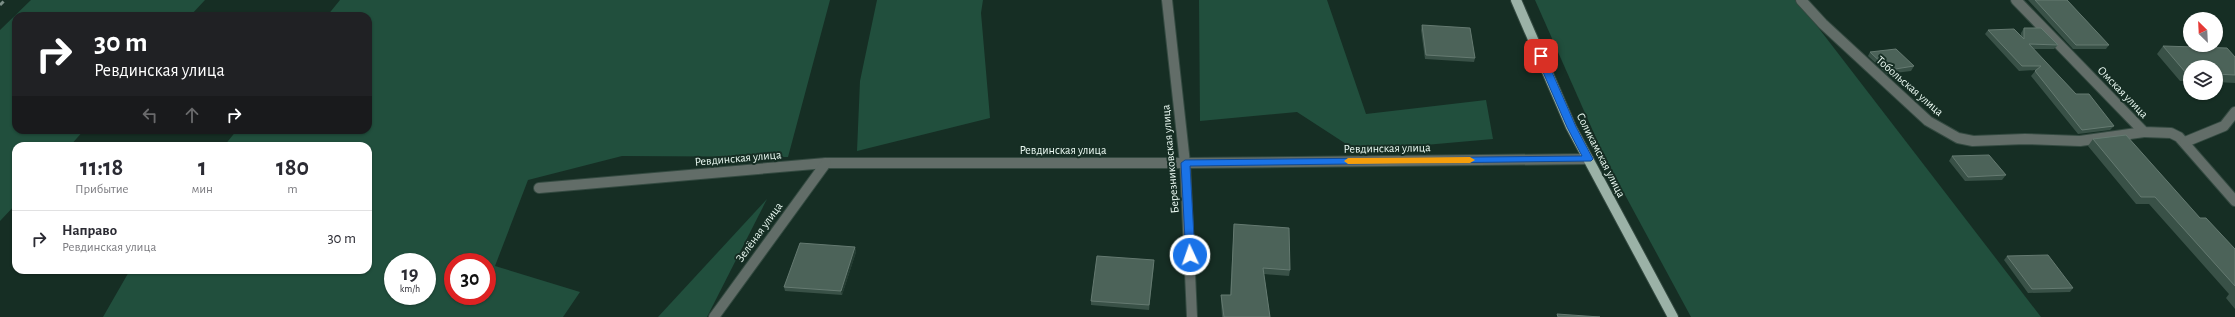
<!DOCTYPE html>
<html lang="ru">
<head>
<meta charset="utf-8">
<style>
	:root { --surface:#fff; --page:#f2f2f3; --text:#2b2b33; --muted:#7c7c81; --line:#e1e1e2 }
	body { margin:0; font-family:"Alegreya Sans",sans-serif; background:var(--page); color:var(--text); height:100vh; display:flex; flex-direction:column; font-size:15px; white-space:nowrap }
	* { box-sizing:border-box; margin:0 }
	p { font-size:13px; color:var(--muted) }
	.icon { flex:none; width:22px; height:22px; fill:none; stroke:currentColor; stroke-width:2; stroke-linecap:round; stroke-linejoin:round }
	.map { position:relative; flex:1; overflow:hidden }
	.sheet { position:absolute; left:12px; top:142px; width:360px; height:132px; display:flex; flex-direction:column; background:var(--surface); border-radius:12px; box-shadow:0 1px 3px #0004 }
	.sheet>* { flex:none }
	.banner { position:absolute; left:12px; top:12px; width:360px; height:122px; border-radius:12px; box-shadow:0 1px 3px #0004; background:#202124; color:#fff; overflow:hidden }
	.needle { width:26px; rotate:336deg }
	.controls { position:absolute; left:2183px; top:12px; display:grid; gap:8px }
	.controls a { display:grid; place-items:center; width:40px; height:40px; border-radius:50%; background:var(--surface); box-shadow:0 1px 3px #0004; font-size:20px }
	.speed { position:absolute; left:384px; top:253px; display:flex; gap:8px; font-size:20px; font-weight:700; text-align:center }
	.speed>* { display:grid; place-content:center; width:52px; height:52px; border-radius:50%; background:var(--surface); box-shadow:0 1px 3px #0004; line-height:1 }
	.speed small { font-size:10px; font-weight:400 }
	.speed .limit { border:6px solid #d22; background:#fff; color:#111 }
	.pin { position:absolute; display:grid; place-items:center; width:34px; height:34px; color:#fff; margin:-17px; border-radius:8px; box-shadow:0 2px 6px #0006 }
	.me { position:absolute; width:44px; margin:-22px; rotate:357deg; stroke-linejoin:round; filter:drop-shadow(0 0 3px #0008) }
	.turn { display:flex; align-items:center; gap:14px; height:84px; padding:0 16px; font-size:18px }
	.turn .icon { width:52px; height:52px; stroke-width:2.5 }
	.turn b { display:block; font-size:28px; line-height:34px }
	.lanes { display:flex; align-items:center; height:38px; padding:0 16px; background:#0003; justify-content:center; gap:20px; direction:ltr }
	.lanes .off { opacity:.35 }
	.eta { display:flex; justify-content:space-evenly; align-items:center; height:68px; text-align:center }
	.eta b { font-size:24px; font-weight:700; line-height:28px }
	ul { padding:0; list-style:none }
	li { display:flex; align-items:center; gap:12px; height:56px; padding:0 16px; border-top:1px solid var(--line) }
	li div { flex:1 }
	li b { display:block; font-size:15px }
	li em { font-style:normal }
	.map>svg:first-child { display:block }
	.green { fill:#214f3d; fill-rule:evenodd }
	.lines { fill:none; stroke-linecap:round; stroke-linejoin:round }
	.minor-casing { stroke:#344a41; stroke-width:12 }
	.major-casing { stroke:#344a41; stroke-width:12 }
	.minor { stroke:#626d68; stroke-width:10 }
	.major { stroke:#9bb2a7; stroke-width:10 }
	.rail { stroke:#7b8f87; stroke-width:3; stroke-dasharray:5 5; stroke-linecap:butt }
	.wall { fill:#395147 }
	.shaded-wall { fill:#233b31 }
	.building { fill:#4c6359; stroke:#657a71 }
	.route { fill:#1a73e8; stroke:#114b97 }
	.slow { fill:#f59e0b }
	.labels { text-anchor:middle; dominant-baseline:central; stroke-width:4; stroke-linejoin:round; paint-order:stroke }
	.street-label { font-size:12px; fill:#eaf9f2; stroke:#162e24 }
</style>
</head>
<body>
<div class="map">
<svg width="2235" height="317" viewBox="0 0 2235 317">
	<rect width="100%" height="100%" fill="#162e24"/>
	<g class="green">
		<path d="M31,0h174l-15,16h-174v114h68l-14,16h-54v58l-16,17v-191z"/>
		<path d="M340,0h490l-42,157 -166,-1 -94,24 -33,86 85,26 -17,25h-460l27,-47h238v-124h-144l13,-16h131v-114h-41zM393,262h34v34h-34zM453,262h34v34h-34z"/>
		<path d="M877,0h106l-2,13 9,105 -133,33 3,-70z"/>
		<path d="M1199,0h128l39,114 120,-14 7,39 -136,12 -60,-39 -97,9z"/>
		<path d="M1535,0h262l244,317h-350l-87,-161z"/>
		<path d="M767,199l-60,118h-49z"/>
	</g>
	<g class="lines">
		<g class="minor-casing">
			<g id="minor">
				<path d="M1167,0l18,163 7,154"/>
				<path d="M1801,0l22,24 105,97 30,17 15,3 52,-2 55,2 64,-9"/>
				<path d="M2016,0l128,132 27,1 8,4 56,64"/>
				<path d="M2185,142l39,-16 11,-14"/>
				<path d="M539,188l287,-25h359l403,-4"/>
				<path d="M714,317l112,-154"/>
			</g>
		</g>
		<g class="major-casing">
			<path id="major" d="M1516,0l55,127 102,190"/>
		</g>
		<use href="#minor" class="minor"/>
		<use href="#major" class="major"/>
		<path class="rail" d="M0,5l5,-5"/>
	</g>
	<g class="wall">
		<path d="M2028,0h39l42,45 -3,4h-33z"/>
		<path d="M1422,25l53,33 -1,4 -49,-3 -4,-29z"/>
		<path d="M2024,28l34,17 -4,4h-21l43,45 38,32 -4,4 -32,4 -47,-58 5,-6 -17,1 -34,-37 3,-4 33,6v-3z"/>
		<path d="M2163,46l72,11v26l-19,-1v-15h-26v14h-10l-23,-27z"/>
		<path d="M1870,52l44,14 -3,5 -24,3 -19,-18z"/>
		<path d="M2093,139l107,79 35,31v60l-9,-11 3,-4 -80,-90h-13l-48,-58z"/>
		<path d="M1952,156l54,19 -4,5 -37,1 -16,-20z"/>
		<path d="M1234,224l56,46 -1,6 -25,-2 6,43h-48l-1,-16v-6h9z"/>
		<path d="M855,247l1,5 -14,43 -57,-4 -1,-4z"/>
		<path d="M2007,256l66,32 -3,4 -42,1 -24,-33z"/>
		<path d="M1154,265l-5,45 -58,-5v-4z"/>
	</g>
	<path class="shaded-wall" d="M855,247l1,5 -14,43 -1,-4z"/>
	<g class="building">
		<path d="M2035,0h32l42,45h-33z"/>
		<path d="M1422,25l48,3 5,30 -49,-3z"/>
		<path d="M2024,28h17l17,17 -29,-1 47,50h13l25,32 -32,4 -47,-59 6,-5h-19l-34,-36 26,-1 10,10z"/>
		<path d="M2163,46l64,2 8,9v18l-19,-1v-7h-26v6h-4z"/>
		<path d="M1896,49l18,17 -25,4 -19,-18z"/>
		<path d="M2126,135l74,83h6l29,31v37l-80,-89h-14l-48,-58z"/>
		<path d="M1989,155l17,20 -38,2 -16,-21z"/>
		<path d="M1234,224l55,4 1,42 -27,-2 7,49h-46l-3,-22h10z"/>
		<path d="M800,243l55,4 -14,44 -57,-4z"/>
		<path d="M2048,255l25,33 -41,1 -25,-33z"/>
		<path d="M1097,256l57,4 -5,45 -58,-4z"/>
		<path d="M1557,314l43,3h-42z"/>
	</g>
	<path class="route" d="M1541,54l4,2 31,71 17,32 -2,2 -401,5 5,89 -5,4 -4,-1 -5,-95 4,-3 397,-4 -15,-29 -31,-71z"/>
	<path class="slow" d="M1470,157l5,3 -5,3 -122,1 -4,-3 4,-3z"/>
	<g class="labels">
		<g class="street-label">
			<text transform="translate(1910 86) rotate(41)">Тобольская улица</text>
			<text transform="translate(2123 92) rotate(46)">Омская улица</text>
			<text transform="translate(1387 148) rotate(-1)">Ревдинская улица</text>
			<text x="1063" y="150">Ревдинская улица</text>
			<text transform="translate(1601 155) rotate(63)">Соликамская улица</text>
			<text transform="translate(738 158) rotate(-5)">Ревдинская улица</text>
			<text transform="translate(1170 159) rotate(-95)">Березниковская улица</text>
			<text transform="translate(759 232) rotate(-54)">Зелёная улица</text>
		</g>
	</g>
</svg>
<div class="controls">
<a><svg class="needle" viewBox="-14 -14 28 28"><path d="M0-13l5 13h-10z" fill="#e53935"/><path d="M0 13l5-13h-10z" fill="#7c7c81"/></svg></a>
<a><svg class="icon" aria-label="layers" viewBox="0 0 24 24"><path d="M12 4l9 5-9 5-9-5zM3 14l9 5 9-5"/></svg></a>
</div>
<div class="speed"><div>19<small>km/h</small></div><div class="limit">30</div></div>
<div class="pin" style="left:1541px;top:56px;background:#d93025"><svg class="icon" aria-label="arrive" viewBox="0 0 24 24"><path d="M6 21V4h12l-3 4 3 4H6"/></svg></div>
<svg class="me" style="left:1190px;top:255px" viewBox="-20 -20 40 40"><circle r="17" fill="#1a73e8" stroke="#fff" stroke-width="3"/><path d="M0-11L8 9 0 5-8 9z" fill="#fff"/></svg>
<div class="banner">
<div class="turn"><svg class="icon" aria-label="right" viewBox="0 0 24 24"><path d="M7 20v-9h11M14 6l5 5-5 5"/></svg><div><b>30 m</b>Ревдинская улица</div></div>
<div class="lanes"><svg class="icon off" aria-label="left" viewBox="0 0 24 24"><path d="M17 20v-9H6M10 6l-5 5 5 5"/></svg><svg class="icon off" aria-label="ahead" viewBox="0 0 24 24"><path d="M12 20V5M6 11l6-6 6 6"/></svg><svg class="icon" aria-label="right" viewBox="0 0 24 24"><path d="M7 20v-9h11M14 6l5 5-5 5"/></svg></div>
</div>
<section class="sheet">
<div class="eta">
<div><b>11:18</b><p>Прибытие</p></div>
<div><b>1</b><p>мин</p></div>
<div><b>180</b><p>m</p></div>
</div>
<ul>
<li><svg class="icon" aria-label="right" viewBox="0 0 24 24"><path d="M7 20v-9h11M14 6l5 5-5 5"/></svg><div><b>Направо</b><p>Ревдинская улица</p></div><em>30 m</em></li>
</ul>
</section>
</div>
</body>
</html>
